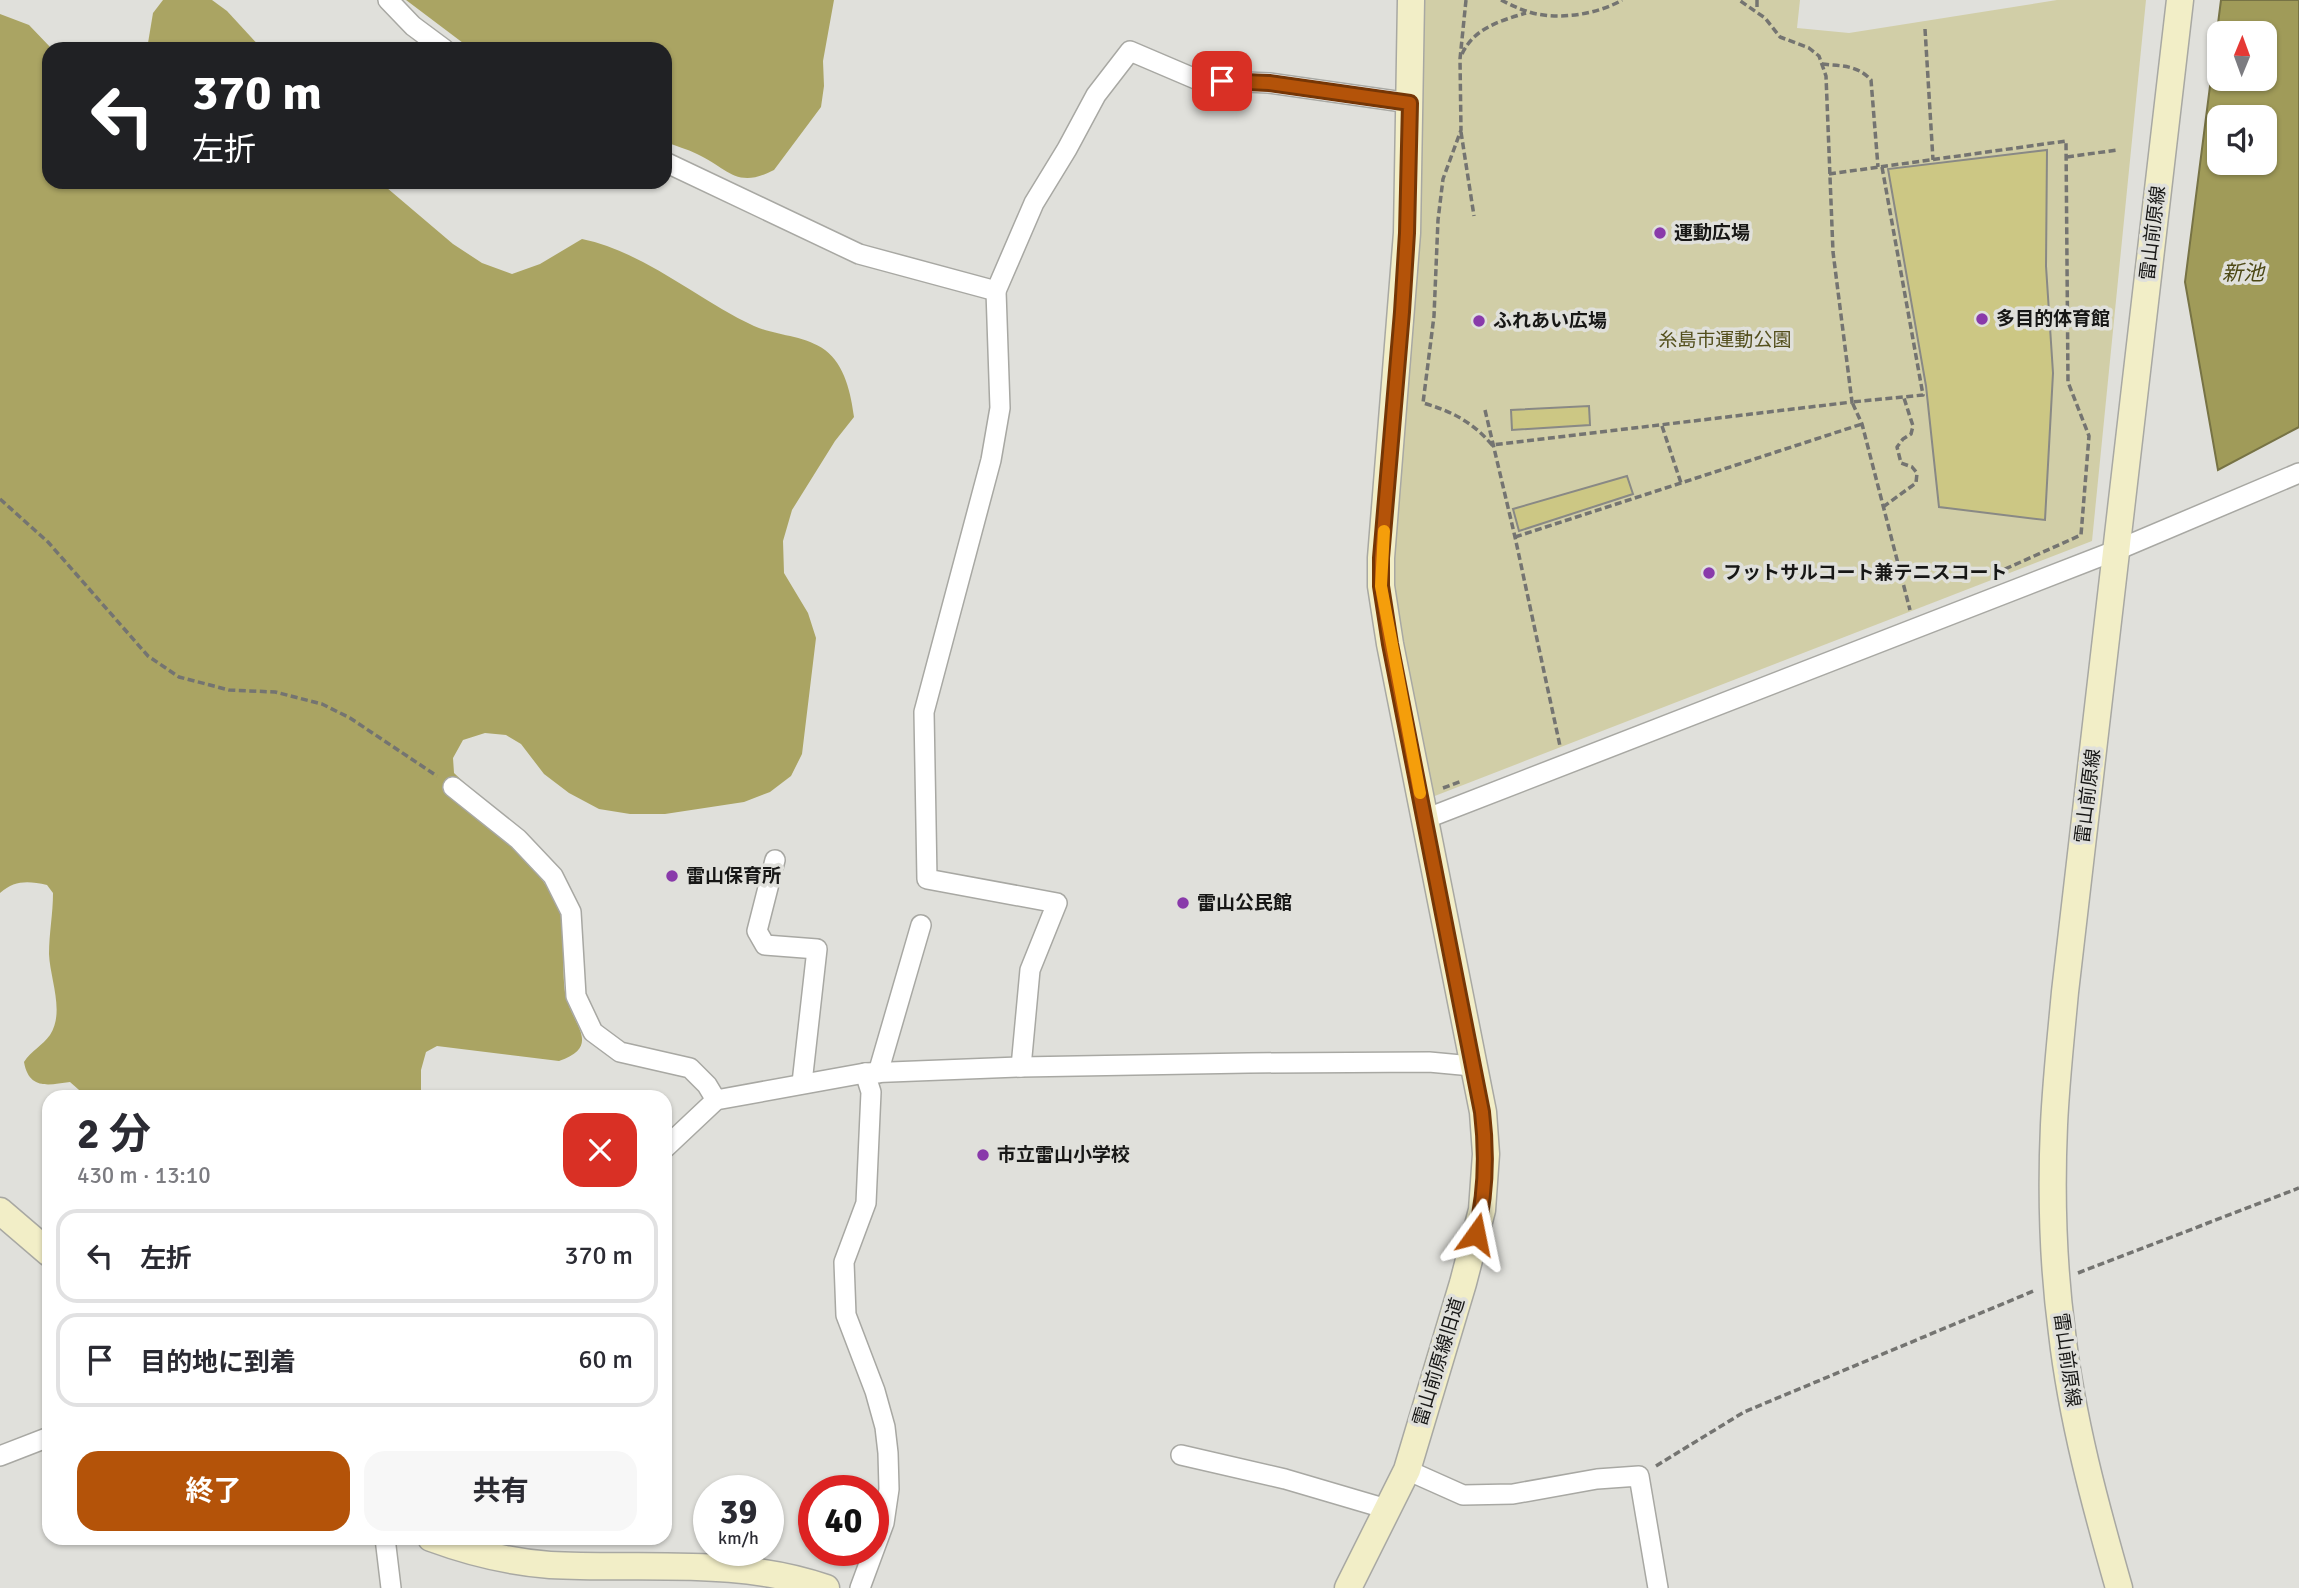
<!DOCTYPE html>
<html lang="ja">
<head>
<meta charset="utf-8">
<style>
	:root { --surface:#fff; --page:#f7f7f7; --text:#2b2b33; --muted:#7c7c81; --line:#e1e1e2; --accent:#b45309 }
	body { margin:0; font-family:Signika,"Noto Sans JP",sans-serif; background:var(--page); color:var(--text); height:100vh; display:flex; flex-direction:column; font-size:26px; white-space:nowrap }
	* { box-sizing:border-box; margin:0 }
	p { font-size:23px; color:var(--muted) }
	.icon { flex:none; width:38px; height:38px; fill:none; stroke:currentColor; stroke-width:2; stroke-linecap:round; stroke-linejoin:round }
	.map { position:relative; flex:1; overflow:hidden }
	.panel { position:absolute; left:42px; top:1090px; width:630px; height:455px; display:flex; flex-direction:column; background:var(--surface); border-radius:21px; box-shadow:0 2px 5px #0004 }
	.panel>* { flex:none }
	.banner { position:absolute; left:42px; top:42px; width:630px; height:147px; border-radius:21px; box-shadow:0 2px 5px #0004; background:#202124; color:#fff; overflow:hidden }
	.needle { width:46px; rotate:1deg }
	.tools { position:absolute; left:2207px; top:21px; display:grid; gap:14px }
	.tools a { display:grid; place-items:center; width:70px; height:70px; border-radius:14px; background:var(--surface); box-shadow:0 2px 5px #0004; font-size:35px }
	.speed { position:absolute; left:693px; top:1475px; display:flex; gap:14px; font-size:35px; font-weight:700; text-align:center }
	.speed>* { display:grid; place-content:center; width:91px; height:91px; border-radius:50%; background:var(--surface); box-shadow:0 2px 5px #0004; line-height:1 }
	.speed small { font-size:18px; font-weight:400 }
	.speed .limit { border:10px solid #d22; background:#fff; color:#111 }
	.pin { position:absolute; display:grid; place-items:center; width:60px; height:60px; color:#fff; margin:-30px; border-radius:14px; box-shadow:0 4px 10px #0006 }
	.me { position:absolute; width:77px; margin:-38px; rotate:12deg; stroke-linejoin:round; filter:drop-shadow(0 0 5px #0008) }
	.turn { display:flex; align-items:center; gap:24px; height:147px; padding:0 35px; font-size:32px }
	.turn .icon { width:91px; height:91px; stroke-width:2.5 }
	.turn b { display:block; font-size:49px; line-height:60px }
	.round { display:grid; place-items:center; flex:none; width:74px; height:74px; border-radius:21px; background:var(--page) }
	.summary { display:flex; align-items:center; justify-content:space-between; height:119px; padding:0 35px }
	h1 { font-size:42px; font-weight:700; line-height:52px }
	.cta { display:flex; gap:14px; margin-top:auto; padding:14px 35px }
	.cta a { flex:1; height:80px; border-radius:21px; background:var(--accent); color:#fff; font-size:28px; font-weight:700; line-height:80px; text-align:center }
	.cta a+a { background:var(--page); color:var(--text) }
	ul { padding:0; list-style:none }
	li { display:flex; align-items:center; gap:21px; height:94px; margin:0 14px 10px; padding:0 21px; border:4px solid var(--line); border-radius:21px }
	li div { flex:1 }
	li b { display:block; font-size:26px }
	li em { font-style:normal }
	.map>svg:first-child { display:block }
	.green { fill:#d1cea7 }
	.forest { fill:#aaa463 }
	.water { fill:#a09b59; stroke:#777345; stroke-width:2; fill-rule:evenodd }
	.building { fill:#ccc784; stroke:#898985; stroke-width:2 }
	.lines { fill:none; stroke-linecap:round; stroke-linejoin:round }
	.street-casing { stroke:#a8a8a3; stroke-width:22 }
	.secondary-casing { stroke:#a8a8a3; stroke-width:29 }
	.path { stroke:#747471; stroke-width:3.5; stroke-dasharray:7 3.5; stroke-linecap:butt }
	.street { stroke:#fff; stroke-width:19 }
	.secondary { stroke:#f2eec7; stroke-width:26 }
	.route-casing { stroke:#753606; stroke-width:18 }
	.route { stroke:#b45309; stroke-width:12 }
	.slow { stroke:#f59e0b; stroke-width:12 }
	.poi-dot { fill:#893aaa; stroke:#e0e0db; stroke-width:2.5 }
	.labels { text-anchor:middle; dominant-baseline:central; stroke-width:7; stroke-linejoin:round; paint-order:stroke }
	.poi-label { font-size:19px; font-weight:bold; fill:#171716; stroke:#e0e0db; text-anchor:start }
	.street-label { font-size:19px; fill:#171716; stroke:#e0e0db }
	.park-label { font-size:19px; fill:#534f1d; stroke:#e0e0db }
	.water-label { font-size:21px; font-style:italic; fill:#4c4815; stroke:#e0e0db }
</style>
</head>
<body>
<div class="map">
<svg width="2299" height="1588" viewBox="0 0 2299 1588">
	<rect width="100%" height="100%" fill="#e0e0db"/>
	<path class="green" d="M1417,0h383l-3,28 52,5 208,-33h89l-54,541 -665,258 -40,-215z"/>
	<g class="forest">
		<path d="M163,0h49l15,11 35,38h-115l6,-36z"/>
		<path d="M406,0h428l-11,61 1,25 -3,21 -47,63c-38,20 -46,-2 -77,-16 -10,-5 -21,-8 -32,-12v-93h-194z"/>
		<path d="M0,14l29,11 23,24h-3v133h331l73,62 29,19 30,11 28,-10 42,-25c63,13 114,60 172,87 22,10 50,9 71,24 20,15 26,44 29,67l-19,24 -43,69 -9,31 1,32 24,40 8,25 -14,116 -11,22 -21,16 -26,10 -79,12h-35l-31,-5 -30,-16 -25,-19 -23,-30 -15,-9 -21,-2 -22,7 -10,18 1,15c27,24 47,53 68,82 15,19 34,38 39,62 5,25 0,58 5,80 7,28 36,49 -7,64l-122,-15 -11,6 -5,18v27h-334l-17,-15c-22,3 -41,8 -46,-20 7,-11 19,-17 26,-27 15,-23 0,-56 -1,-81 0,-21 4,-40 4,-61l-6,-8c-19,-4 -32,-5 -47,8z"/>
	</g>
	<path class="water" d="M2221,0h78v427l-81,43 -33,-188zM2219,33h45v46h-45zM2219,117h45v46h-45z"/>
	<g class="building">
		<path d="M2047,150l-1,116 7,107 -8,147 -106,-13 -13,-121 -38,-217z"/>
		<path d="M1589,406l1,19 -78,5 -1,-20z"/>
		<path d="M1627,476l6,18 -114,37 -6,-22z"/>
	</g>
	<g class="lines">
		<g class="street-casing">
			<g id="street">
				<path d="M388,0l25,26 31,23"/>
				<path d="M665,162l194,92 137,37"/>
				<path d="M453,787l65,52 35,37 18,36 5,84 17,36 27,20 70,16 17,17 9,15"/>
				<path d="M1425,819l692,-269 182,-77"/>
				<path d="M775,860l-18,71 8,14 52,4 -15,134"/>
				<path d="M1021,1067l9,-97 27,-67 -130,-24 -3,-167 67,-252 9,-52 -4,-117 38,-88 33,-54 29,-54 34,-44 68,29 71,3 141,20"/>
				<path d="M878,1073l43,-148"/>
				<path d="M665,1148l51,-48 149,-27 156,-6 227,-4 181,-1 43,4"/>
				<path d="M1181,1455l104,24 102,30"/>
				<path d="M0,1456l49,-19"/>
				<path d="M1407,1470l56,25 50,-1 84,-15 42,-3 19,112"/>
				<path d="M385,1538l6,50"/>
				<path d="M860,1588l24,-65 5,-34 -1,-36 -3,-26 -10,-36 -29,-76 -2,-53 22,-59 5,-111 -6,-19"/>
			</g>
		</g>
		<g class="secondary-casing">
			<g id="secondary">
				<path d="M0,1211l49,42"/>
				<path d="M431,1538c38,14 79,24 119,27 93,5 187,-8 276,23"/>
				<path d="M1348,1588l59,-118 56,-187 19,-73 4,-56 -3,-42 -93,-468 -9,-58v-28l26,-325 4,-233"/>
				<path d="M2119,1588c-24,-84 -47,-168 -57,-255 -9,-68 -11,-140 -8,-208 2,-44 7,-89 11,-133l115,-992"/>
			</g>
		</g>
		<g class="path">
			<path d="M1466,0l-6,59 1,71 -18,49 -5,41 -4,96 -11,87c28,8 50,19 69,42l360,-43 -19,-150 -7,-176 -7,-20 -10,-8 -29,-11 -15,-19 -26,-18"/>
			<path d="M1501,0c8,4 16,8 25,11 28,10 71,4 96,-11"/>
			<path d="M1757,0v10"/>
			<path d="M1925,29l8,131"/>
			<path d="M1462,54c12,-26 38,-33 64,-41"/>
			<path d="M1822,64c19,2 36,1 49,16l7,87"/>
			<path d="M1461,132l13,84"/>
			<path d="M2067,157l50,-7"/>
			<path d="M1882,167l41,228 -71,7 10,22 48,186"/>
			<path d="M1829,174l237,-33 2,241 21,54 -8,99 -87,39"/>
			<path d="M1485,410l30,127 45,209"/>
			<path d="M1662,426l19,57"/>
			<path d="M0,499l48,43 100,114 31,21 50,13 46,2 47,12 28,14 87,58"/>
			<path d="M1883,507l33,-24 1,-10 -5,-6 -11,-4 -4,-16 6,-8 8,-5 2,-8 -9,-28"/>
			<path d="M1515,537l347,-113"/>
			<path d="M1443,788l19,-7"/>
			<path d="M2078,1273l221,-85"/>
			<path d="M1656,1466l88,-54 292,-122"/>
		</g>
		<use href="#street" class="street"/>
		<use href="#secondary" class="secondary"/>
	</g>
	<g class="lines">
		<g class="route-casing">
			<path id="route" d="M1222,81l47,2 141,20 -3,130 -5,79 -21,246v28l9,58 92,468c5,42 4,82 -6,122"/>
		</g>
		<use href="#route" class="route"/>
		<path class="slow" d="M1384,531l-3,55 39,207"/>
	</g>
	<g class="poi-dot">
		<circle cx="1660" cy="233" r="7"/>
		<circle cx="1982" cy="319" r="7"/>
		<circle cx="1479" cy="321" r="7"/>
		<circle cx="1709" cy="573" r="7"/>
		<circle cx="672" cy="876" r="7"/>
		<circle cx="1183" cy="903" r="7"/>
		<circle cx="983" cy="1155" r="7"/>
	</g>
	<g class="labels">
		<g class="poi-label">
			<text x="1674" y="233">運動広場</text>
			<text x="1996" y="319">多目的体育館</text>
			<text x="1493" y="321">ふれあい広場</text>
			<text x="1723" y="573">フットサルコート兼テニスコート</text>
			<text x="686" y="876">雷山保育所</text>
			<text x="1197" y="903">雷山公民館</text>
			<text x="997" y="1155">市立雷山小学校</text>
		</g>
		<g class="street-label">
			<text transform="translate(2153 233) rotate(-83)">雷山前原線</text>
			<text transform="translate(2088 796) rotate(-83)">雷山前原線</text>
			<text transform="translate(2067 1360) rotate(82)">雷山前原線</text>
			<text transform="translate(1439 1362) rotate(-73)">雷山前原線旧道</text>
		</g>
		<g class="park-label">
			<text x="1725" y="340">糸島市運動公園</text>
		</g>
		<g class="water-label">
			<text x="2243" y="273">新池</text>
		</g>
	</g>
</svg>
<div class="tools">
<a><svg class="needle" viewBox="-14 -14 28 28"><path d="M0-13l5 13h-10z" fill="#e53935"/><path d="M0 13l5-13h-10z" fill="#7c7c81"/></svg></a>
<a><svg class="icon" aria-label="sound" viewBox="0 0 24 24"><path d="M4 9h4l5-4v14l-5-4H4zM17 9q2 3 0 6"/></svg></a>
</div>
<div class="speed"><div>39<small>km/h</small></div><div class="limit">40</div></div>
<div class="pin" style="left:1222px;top:81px;background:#d93025"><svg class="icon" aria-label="arrive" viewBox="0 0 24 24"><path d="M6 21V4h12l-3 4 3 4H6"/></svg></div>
<svg class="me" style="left:1476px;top:1234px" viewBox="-20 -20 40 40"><path d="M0-17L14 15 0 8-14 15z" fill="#b45309" stroke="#fff" stroke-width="4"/></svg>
<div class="banner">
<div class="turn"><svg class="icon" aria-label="left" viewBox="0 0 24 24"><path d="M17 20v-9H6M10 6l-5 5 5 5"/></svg><div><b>370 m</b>左折</div></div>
</div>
<section class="panel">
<div class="summary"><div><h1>2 分</h1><p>430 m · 13:10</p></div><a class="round" style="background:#d93025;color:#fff"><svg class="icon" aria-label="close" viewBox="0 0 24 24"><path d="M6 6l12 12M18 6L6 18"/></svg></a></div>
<ul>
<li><svg class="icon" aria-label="left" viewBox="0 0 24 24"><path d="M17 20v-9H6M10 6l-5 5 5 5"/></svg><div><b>左折</b></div><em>370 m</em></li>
<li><svg class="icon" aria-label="arrive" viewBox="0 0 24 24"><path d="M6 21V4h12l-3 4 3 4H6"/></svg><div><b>目的地に到着</b></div><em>60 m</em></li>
</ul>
<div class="cta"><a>終了</a><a>共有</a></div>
</section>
</div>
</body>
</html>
